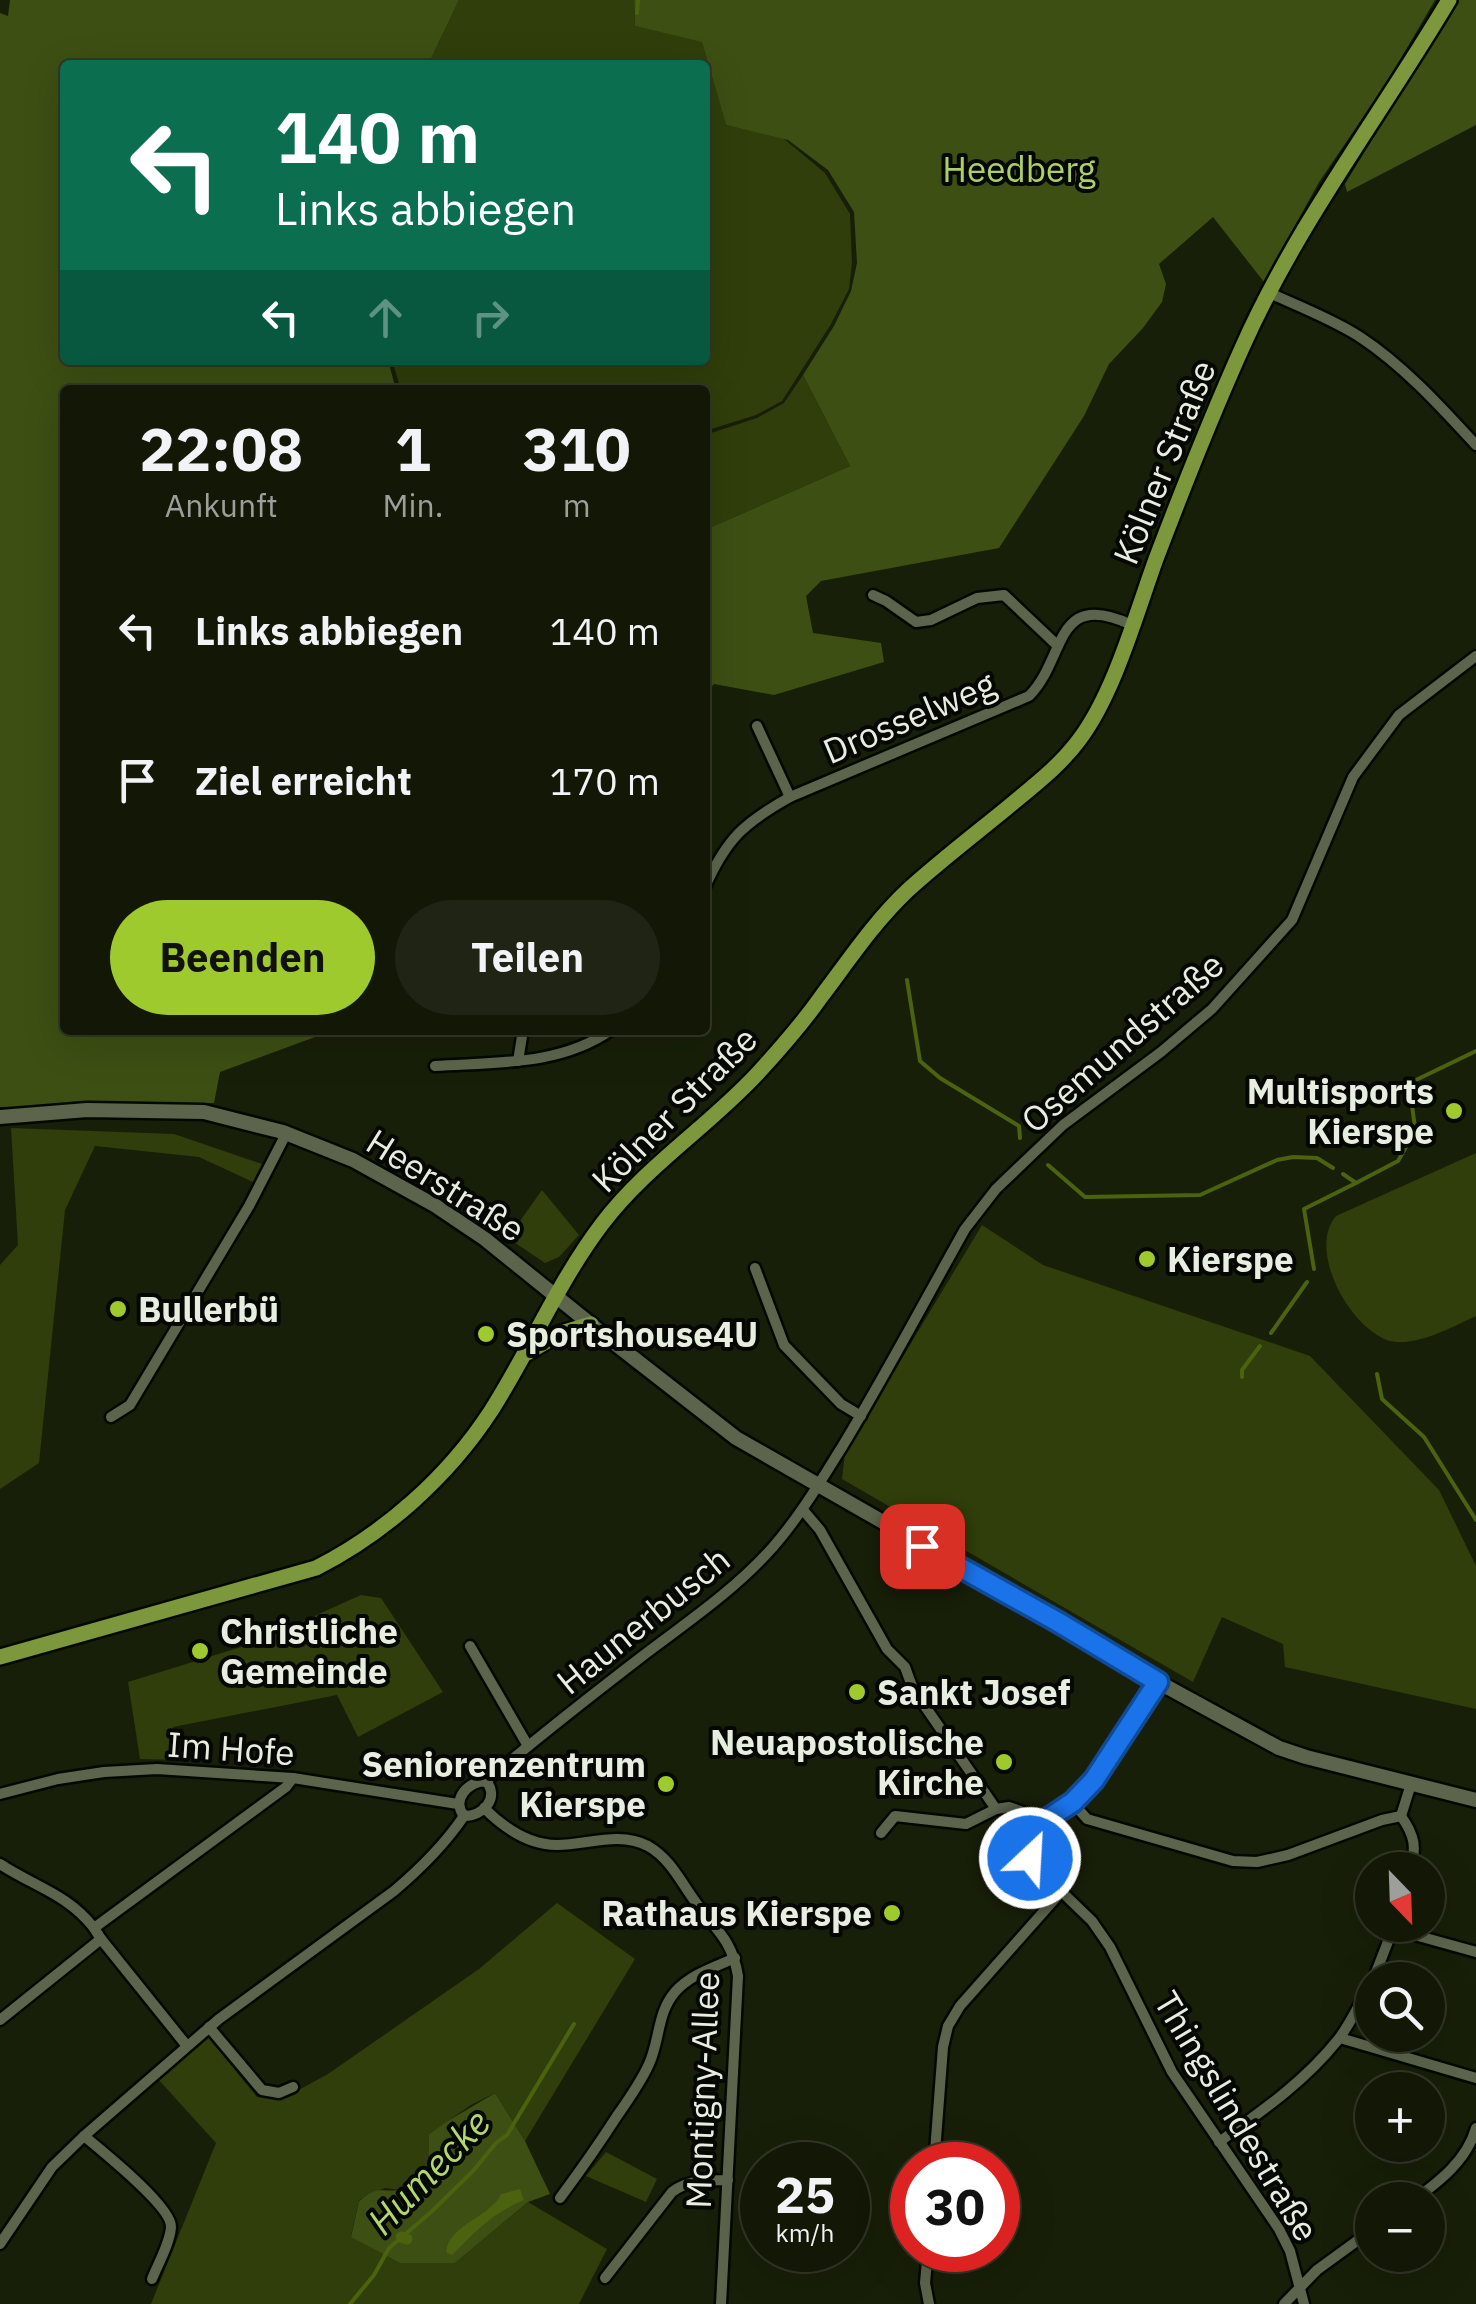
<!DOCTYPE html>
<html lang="de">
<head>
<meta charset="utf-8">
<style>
	:root { --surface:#121706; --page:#1f2414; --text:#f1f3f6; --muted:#9c9f9b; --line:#313628; --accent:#9fca2e }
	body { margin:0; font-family:"IBM Plex Sans",sans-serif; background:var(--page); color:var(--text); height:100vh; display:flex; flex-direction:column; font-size:38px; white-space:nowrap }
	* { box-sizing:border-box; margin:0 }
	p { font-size:32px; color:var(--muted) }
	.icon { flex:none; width:55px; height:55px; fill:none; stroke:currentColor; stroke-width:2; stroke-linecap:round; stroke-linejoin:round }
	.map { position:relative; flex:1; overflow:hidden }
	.details { position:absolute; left:60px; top:385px; width:650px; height:650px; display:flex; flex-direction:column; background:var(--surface); border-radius:10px; box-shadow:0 10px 40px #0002,0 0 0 2px var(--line) }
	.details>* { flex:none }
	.guide { position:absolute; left:60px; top:60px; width:650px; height:305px; border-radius:10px; box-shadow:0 10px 40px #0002,0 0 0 2px var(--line); background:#0b6e4f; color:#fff; overflow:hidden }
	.needle { width:65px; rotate:157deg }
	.buttons { position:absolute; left:1355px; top:1852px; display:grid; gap:20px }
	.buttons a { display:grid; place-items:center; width:90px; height:90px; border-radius:50%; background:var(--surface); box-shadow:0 10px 40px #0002,0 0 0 2px var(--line); font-size:50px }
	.speed { position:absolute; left:740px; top:2142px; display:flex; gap:20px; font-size:50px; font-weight:700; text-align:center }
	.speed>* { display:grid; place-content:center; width:130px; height:130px; border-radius:50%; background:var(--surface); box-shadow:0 10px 40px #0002,0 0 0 2px var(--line); line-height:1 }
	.speed small { font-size:25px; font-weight:400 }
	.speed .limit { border:15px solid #d22; background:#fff; color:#111 }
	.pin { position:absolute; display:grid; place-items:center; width:85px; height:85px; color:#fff; margin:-42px; border-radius:20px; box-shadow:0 5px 15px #0006 }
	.me { position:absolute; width:110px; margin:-55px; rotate:25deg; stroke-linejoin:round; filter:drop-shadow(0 0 8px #0008) }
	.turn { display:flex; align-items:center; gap:35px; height:210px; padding:0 50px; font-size:45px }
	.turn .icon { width:130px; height:130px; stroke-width:2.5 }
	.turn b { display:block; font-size:70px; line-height:85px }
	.lanes { display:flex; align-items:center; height:95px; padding:0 50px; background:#0003; justify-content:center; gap:50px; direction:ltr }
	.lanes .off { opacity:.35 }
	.eta { display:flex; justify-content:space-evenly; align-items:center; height:170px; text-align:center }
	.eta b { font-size:60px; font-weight:800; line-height:70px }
	.button { display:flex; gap:20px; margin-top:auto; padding:20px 50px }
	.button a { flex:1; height:115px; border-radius:60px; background:var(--accent); color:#111; font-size:40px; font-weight:800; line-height:115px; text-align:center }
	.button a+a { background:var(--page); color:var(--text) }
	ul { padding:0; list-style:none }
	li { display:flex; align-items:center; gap:30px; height:150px; padding:0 50px }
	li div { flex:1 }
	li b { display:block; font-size:38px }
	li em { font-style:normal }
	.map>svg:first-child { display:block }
	.green { fill:#2f3e0a }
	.forest { fill:#3d4f13 }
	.water { fill:#4b620f }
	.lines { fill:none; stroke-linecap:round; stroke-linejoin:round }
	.stream { stroke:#4b620f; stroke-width:4 }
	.canal { stroke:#4b620f; stroke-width:11 }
	.minor-casing { stroke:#040900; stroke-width:15 }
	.secondary-casing { stroke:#040900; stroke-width:19 }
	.primary-casing { stroke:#040900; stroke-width:20 }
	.minor { stroke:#5c654c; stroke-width:10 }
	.secondary { stroke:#5c654c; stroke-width:14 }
	.primary { stroke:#7d983c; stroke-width:15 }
	.route-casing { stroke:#114b97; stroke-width:25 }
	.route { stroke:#1a73e8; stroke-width:18 }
	.poi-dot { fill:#9fca2e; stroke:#050802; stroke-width:4 }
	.labels { text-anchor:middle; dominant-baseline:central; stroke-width:8; stroke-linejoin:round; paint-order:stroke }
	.park-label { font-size:35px; fill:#accf66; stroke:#050802 }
	.street-label { font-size:35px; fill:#e8eedf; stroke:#050802 }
	.poi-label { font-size:35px; font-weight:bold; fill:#e8eedf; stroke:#050802; text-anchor:start }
	.water-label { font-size:38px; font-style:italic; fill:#b3d66d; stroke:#050802 }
</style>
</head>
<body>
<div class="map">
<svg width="1476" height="2304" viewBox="0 0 1476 2304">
	<rect width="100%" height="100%" fill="#181f08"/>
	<g class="green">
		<path d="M459,0h175l1,26 67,15 24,84 57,13 42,35 25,41 2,49 -3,26 -18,35 -49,77 -26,14 -51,16v-41h-304l-9,-30h313v-295h-277z"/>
		<path d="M803,375l47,91 -145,64v-95l52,-17 27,-15z"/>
		<path d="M11,1128l163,6 88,30 -9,18 -54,-25 -104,-11 -30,64 -26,253 -39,26v-224l18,-20z"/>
		<path d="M1476,1153v163c-24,11 -63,33 -89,24 -38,-14 -80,-90 -51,-124z"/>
		<path d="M542,1190l37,45 -20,22 -14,6 -37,-25z"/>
		<path d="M982,1225l61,40 267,91 129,134 37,76v143l-191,-42 -2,-23 -61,-27 -29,65 -351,-203 3,-26z"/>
		<path d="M361,1595l20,3 62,94 -85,45 -21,-42 -164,32 7,33 -40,-1 -12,-77 126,-39z"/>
		<path d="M557,1903l78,56 -110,182 -30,-48 -24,12 -42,29v33l-11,18 -18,5 -15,-2 -26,12 -8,36 49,27h55l73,-61 79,47 -28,55h-428l65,-161 -58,-64 49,-43 50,61 25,2 46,-25 151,-105z"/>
		<path d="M606,2152l51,27 -11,23 -60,-26z"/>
	</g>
	<g class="forest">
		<path d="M10,0h449l-31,65h-363v295h323l8,30h-331v640h269l-114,42 -6,31 -214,4v-1094l8,3z"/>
		<path d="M634,0h801l-48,82 -68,100 -55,100 -51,-65 -54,47 7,20 -4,18 -19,26 -34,36 -25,52 -85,132 -178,33 -15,15 7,37 68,10 3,19 -110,33 -60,-11 -9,9v-163l145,-64 -47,-91 31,-49 17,-35 6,-28 -3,-51 -26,-42 -40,-30 -62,-15 -24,-83 -67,-16z"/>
		<path d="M1457,0h19v125l-129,67 -2,-8z"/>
		<path d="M495,2093l30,48 25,53 -22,8 -73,61h-55l-49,-26 8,-36c20,-16 19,-9 41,-11 6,-1 12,-3 18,-5l11,-18v-33l17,-12z"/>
	</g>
	<path class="water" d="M520,2189l4,11c-33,14 -47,30 -72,55l-6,-3c4,-29 44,-34 55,-58z"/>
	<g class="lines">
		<g class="stream">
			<path d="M637,13l1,-13"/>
			<path d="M907,980l13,81 20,17 79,48 1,12"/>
			<path d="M1415,1128l-5,-38 6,-10 60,-29"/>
			<path d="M1048,1165l37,32 115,-2 77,-35 16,-3 24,1 16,10"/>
			<path d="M1343,1174l13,9 42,-22 8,-14"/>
			<path d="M1314,1269l-10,-60 52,-26"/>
			<path d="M1271,1333l36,-51"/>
			<path d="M1377,1374l5,25 42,38 52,83"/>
			<path d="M1242,1377v-7l18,-24"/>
			<path d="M350,2304l24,-29 15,-27 41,-35 43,-42 23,-28 11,-8 67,-111"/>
		</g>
		<path class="canal" d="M401,2237l6,2"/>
		<g class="minor-casing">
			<g id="minor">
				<path d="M1267,292c31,14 65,27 93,45 44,29 81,70 116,108"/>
				<path d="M873,595l13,6 30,21 15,-2 46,-22 27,-3 54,51"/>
				<path d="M757,726l33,71"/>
				<path d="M705,887c22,-49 39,-64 85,-90l239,-101c38,-38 24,-108 103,-71"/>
				<path d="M518,1061l5,-31"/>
				<path d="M435,1066c60,-4 125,0 176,-36"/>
				<path d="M755,1268l29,77 57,59 20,12"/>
				<path d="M111,1417l19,-12 119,-199 37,-72"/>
				<path d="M803,1510l17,20 67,119 18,18 8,22 83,120"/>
				<path d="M470,1646l58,100"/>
				<path d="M1158,1682l-64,98 -21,23 -42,27 -4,18 3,10 7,10 55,53 18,26 62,125 107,157 11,22 14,53"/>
				<path d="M486,1781c14,17 -3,35 -22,35 -13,-16 4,-35 22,-35 50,-42 102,-83 154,-123 46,-35 95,-68 133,-111 27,-31 47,-65 69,-100 43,-71 82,-145 123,-218l31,-40 67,-64 98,-73 51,-43 80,-89 61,-143 46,-62 77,-59"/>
				<path d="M0,1794l58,-15 46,-7 53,-3 136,9 165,26"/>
				<path d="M1073,1803l14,16 146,42 24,1 31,-7 94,-35 19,-4 10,-32"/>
				<path d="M484,1808c20,20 44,37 73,37 30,0 62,-14 91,1 24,14 33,37 49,58 20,27 35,36 41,72l-17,328"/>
				<path d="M1401,1816c14,20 16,32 9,54"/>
				<path d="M881,1833l14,-17 71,8 30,-15 13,-2 17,6 11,12"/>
				<path d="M0,1864c33,22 68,30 94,64"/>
				<path d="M1393,1929l83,23"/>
				<path d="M1373,1980l21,-54"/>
				<path d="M0,2020l101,-81"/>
				<path d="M209,2027l53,63 17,3 14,-6"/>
				<path d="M1340,2038l136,40"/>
				<path d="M187,2046l-86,-107 -7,-11 192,-141 7,-9"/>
				<path d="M84,2136c18,15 88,71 87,91 -1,16 -13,37 -19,52"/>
				<path d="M1219,2142c43,-31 85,-60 118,-101 14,-17 24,-41 35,-60"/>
				<path d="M934,2165l9,-118 5,-21 12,-20 101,-114"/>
				<path d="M560,2198c20,-27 39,-54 57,-82 12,-17 24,-34 32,-52 11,-24 8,-51 26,-72 15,-17 39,-25 60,-34"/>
				<path d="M1414,2200c26,-19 53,-40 62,-72"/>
				<path d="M0,2244l52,-77 32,-31 135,-117 175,-128c26,-22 51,-47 70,-75"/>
				<path d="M928,2250l-3,33 4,21"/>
				<path d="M605,2278l67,-86c17,-13 35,-11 56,-12"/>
				<path d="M1284,2304l33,-34 55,-40"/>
			</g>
		</g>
		<g class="secondary-casing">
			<path id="secondary" d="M0,1117l87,-7 117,2 79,20 70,28 83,46 49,33 119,96 132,103 322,184 100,60 121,66 27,9 170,43"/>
		</g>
		<g class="primary-casing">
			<g id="primary">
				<path d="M527,1353l34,-20 30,-9"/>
				<path d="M0,1657l316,-89c69,-35 132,-91 175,-157 39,-61 67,-129 111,-187 44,-58 107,-98 156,-151 22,-24 44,-49 63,-76 28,-37 53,-75 87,-107 32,-29 66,-55 99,-82 25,-21 52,-41 72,-68 35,-46 57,-126 77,-181 27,-71 55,-142 86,-211 55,-124 138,-232 207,-348"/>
			</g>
		</g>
		<use href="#minor" class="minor"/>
		<use href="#secondary" class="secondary"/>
		<use href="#primary" class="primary"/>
	</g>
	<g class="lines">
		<g class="route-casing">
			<path id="route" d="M922,1546l136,76 100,60 -64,98 -21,22 -42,28 -4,18 3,10"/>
		</g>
		<use href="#route" class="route"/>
	</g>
	<g class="poi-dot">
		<circle cx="1454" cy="1111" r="10"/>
		<circle cx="1147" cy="1259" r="10"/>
		<circle cx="118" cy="1309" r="10"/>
		<circle cx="486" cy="1334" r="10"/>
		<circle cx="200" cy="1651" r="10"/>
		<circle cx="857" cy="1692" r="10"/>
		<circle cx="1004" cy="1762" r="10"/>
		<circle cx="666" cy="1784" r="10"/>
		<circle cx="892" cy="1913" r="10"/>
	</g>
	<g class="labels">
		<g class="park-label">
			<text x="1019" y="169">Heedberg</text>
		</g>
		<g class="street-label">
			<text transform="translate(1164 462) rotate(-68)">Kölner Straße</text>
			<text transform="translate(909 717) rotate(-23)">Drosselweg</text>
			<text transform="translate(1122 1042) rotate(-41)">Osemundstraße</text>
			<text transform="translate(674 1109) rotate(-45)">Kölner Straße</text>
			<text transform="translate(446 1185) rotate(32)">Heerstraße</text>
			<text transform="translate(643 1620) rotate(-39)">Haunerbusch</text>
			<text transform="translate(231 1748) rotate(4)">Im Hofe</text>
			<text transform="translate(702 2090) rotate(-88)">Montigny-Allee</text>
			<text transform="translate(1237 2116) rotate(59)">Thingslindestraße</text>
		</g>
		<g class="poi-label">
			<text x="1434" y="1091" text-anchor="end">Multisports<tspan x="1434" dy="40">Kierspe</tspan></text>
			<text x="1167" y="1259">Kierspe</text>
			<text x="138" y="1309">Bullerbü</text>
			<text x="506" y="1334">Sportshouse4U</text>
			<text x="220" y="1631">Christliche<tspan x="220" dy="40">Gemeinde</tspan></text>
			<text x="877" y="1692">Sankt Josef</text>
			<text x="984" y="1742" text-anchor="end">Neuapostolische<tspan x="984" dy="40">Kirche</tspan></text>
			<text x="646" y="1764" text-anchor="end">Seniorenzentrum<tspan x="646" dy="40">Kierspe</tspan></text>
			<text x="872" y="1913" text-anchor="end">Rathaus Kierspe</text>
		</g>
		<g class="water-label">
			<text transform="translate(428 2171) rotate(-46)">Humecke</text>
		</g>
	</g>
</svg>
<div class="buttons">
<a><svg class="needle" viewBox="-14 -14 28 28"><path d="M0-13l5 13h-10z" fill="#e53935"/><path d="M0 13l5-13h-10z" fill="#9c9f9b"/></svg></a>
<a><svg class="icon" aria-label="search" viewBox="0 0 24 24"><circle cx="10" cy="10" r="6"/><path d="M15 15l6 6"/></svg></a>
<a>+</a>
<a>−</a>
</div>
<div class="speed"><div>25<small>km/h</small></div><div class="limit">30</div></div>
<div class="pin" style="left:922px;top:1546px;background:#d93025"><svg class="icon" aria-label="arrive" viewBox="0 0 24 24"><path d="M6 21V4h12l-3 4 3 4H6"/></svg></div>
<svg class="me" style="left:1030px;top:1858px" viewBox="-20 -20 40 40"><circle r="17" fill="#1a73e8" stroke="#fff" stroke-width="3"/><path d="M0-11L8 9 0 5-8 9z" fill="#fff"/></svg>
<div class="guide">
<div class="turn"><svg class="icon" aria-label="left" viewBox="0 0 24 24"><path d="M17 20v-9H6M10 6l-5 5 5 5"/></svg><div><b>140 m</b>Links abbiegen</div></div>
<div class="lanes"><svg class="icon" aria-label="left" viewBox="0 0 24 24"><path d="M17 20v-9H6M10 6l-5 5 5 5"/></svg><svg class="icon off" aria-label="ahead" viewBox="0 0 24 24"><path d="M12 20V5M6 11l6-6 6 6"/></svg><svg class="icon off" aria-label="right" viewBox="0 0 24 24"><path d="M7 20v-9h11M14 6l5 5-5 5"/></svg></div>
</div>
<section class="details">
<div class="eta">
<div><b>22:08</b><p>Ankunft</p></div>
<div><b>1</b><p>Min.</p></div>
<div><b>310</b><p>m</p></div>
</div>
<ul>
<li><svg class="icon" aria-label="left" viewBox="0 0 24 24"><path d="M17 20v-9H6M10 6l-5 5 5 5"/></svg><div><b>Links abbiegen</b></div><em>140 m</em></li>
<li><svg class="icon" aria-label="arrive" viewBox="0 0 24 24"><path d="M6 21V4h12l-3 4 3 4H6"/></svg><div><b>Ziel erreicht</b></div><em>170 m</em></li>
</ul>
<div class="button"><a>Beenden</a><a>Teilen</a></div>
</section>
</div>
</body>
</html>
